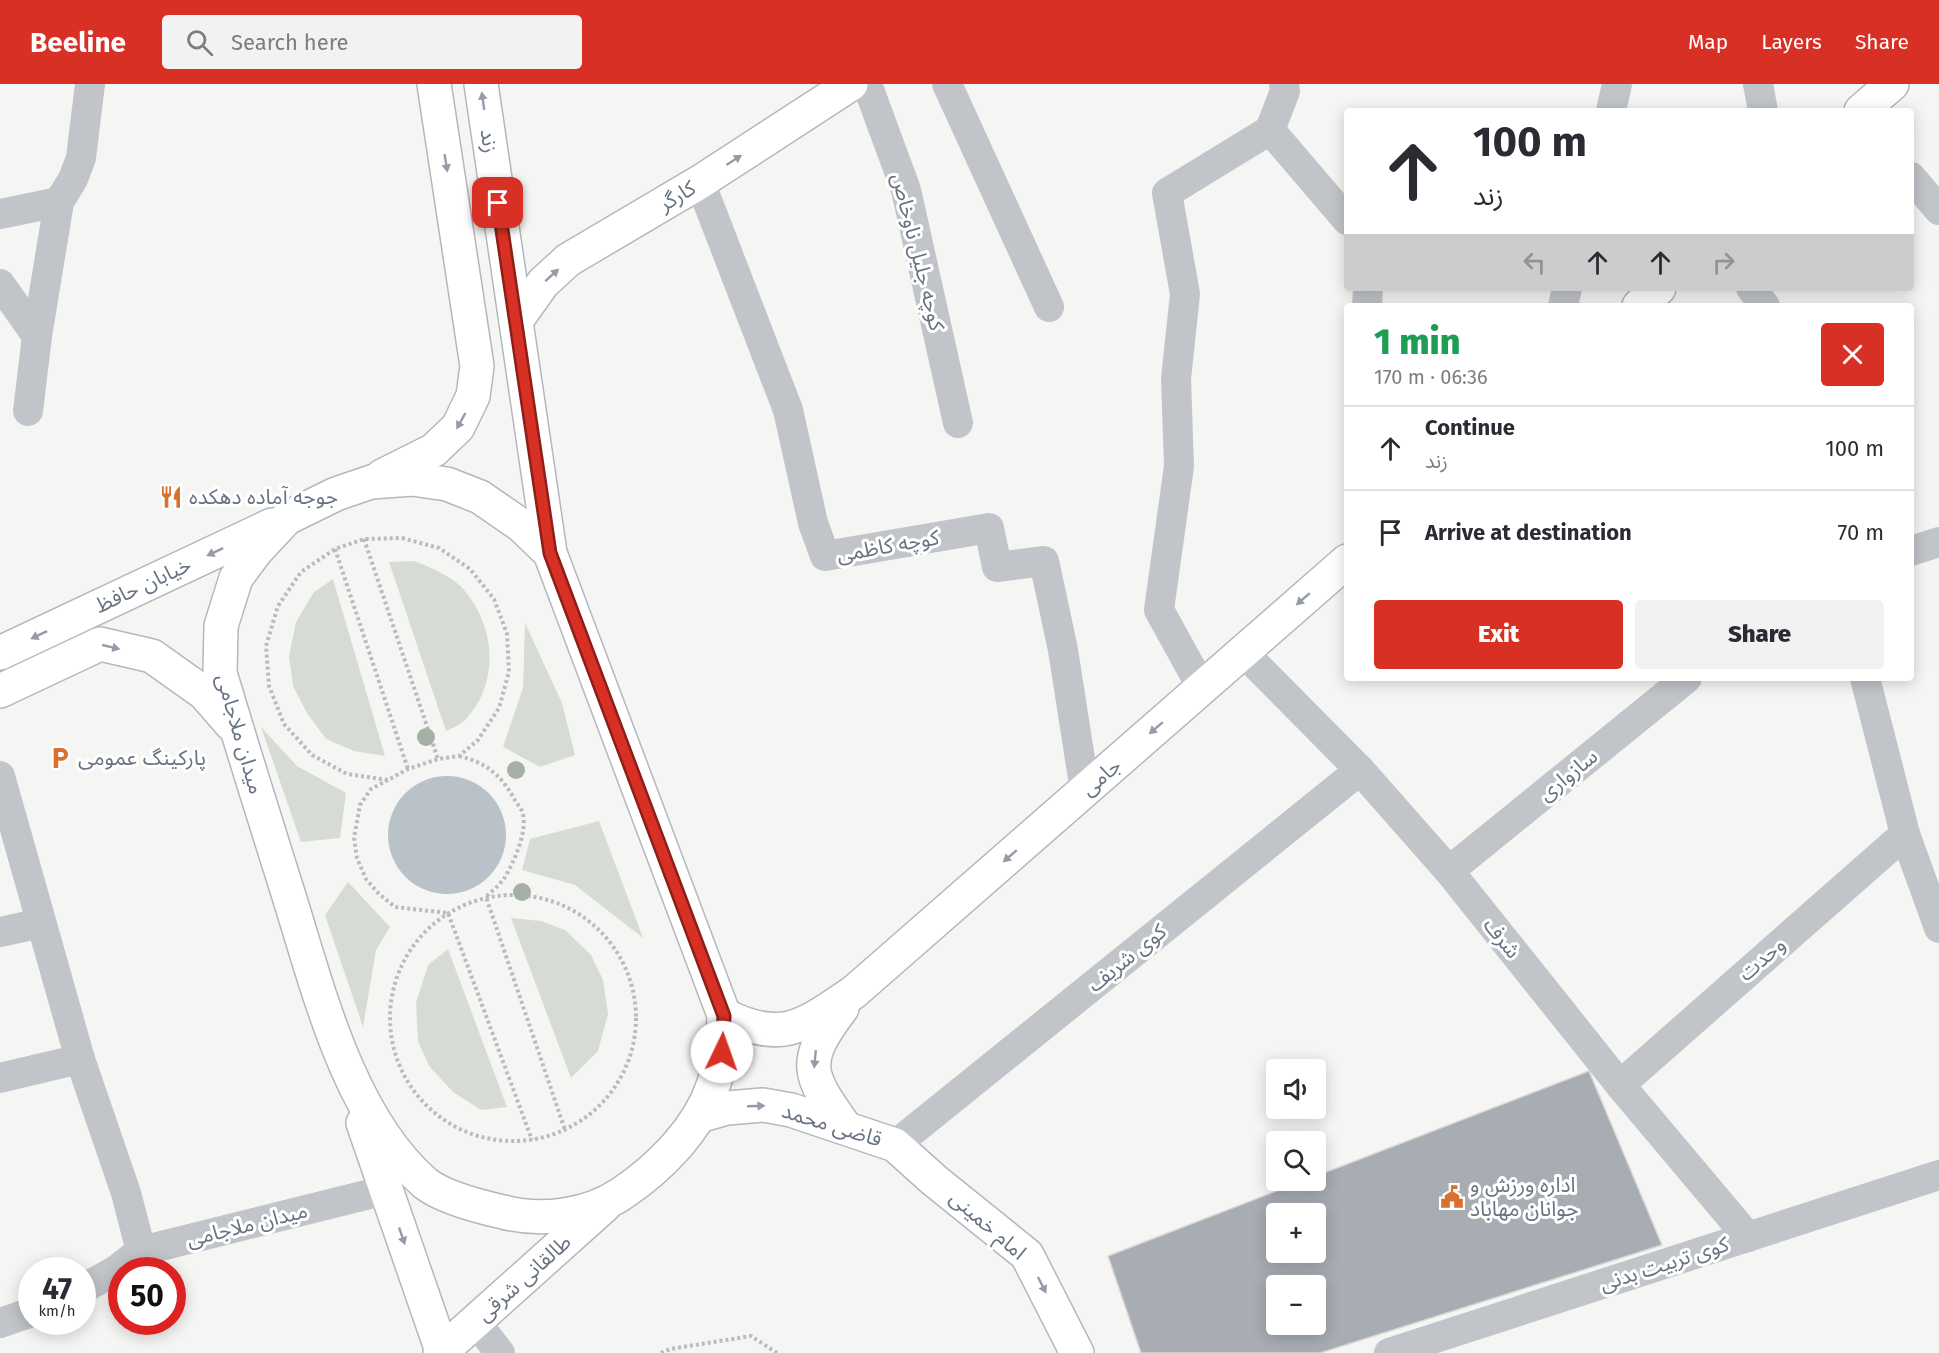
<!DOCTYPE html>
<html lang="en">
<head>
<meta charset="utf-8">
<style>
	:root { --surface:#fff; --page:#f2f2f3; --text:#2b2b33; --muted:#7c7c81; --line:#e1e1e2; --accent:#d93025 }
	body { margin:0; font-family:"Fira Sans","Noto Sans Arabic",sans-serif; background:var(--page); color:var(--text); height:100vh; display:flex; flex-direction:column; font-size:22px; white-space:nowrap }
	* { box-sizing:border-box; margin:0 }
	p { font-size:20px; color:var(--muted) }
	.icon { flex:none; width:33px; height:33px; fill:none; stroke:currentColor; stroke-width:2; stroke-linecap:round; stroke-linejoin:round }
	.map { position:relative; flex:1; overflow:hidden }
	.side { position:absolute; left:1344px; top:219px; width:570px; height:378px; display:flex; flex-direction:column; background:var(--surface); border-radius:6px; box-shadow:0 3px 15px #0003 }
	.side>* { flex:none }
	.top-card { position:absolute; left:1344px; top:24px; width:570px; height:183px; border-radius:6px; box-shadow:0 3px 15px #0003; background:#fff; color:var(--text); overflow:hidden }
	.fabs { position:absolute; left:1266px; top:975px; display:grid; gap:12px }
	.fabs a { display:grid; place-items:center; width:60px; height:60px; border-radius:6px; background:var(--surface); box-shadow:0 3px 15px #0003; font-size:30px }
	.speed { position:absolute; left:18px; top:1173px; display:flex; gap:12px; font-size:30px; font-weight:700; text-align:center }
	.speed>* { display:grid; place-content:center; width:78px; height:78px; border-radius:50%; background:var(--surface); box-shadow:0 3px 15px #0003; line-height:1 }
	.speed small { font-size:15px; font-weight:400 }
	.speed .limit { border:9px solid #d22; background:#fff; color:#111 }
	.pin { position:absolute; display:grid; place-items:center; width:51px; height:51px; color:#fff; margin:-26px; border-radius:12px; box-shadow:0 3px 9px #0006 }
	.me { position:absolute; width:66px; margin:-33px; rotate:3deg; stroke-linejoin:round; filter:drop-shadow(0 0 4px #0008) }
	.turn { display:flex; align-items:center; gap:21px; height:126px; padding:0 30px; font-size:27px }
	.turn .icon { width:78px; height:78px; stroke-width:2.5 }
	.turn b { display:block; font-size:42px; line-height:51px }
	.lanes { display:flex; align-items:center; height:57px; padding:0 30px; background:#0003; justify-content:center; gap:30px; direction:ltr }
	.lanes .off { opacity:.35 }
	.round { display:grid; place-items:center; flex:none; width:63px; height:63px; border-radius:6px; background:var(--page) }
	.headline { display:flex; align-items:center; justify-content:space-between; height:102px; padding:0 30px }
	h1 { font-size:36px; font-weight:800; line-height:45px; color:#1e9e55 }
	.action { display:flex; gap:12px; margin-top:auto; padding:12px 30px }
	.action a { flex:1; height:69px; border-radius:6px; background:var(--accent); color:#fff; font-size:24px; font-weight:800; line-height:69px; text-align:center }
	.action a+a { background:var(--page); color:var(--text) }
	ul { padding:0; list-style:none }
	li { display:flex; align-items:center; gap:18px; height:84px; padding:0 30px; border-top:2px solid var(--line) }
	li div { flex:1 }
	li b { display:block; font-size:22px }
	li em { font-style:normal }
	header { display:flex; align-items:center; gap:36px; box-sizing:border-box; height:84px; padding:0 30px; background:var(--accent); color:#fff }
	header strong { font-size:28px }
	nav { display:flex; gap:33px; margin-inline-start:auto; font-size:21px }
	.search { width:420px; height:54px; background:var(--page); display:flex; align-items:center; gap:15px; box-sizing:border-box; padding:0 21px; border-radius:6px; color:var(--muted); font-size:22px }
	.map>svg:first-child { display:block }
	.green { fill:#d6dcd4 }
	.water { fill:#b9c2c8 }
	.building { fill:#a8adb4; stroke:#d7d7d5; stroke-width:1.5; fill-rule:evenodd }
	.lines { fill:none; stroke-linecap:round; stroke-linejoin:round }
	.secondary-casing { stroke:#b4b7bc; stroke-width:36 }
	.path { stroke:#b9bbbe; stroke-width:4; stroke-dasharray:3 3; stroke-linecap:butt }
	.street { stroke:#c1c4c8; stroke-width:30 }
	.secondary { stroke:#fff; stroke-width:33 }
	.tree { fill:#a6b1a5 }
	.oneway { fill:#959ca8 }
	.route-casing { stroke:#8d1f18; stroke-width:15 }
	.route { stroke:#d93025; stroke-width:10 }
	.labels { text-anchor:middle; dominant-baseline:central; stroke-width:6; stroke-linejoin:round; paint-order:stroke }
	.street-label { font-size:21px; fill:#677282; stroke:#fff }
	.poi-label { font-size:21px; fill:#677282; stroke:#fff; text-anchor:start }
</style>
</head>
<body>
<header>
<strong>Beeline</strong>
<div class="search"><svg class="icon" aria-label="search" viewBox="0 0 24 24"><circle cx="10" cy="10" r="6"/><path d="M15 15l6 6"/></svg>Search here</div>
<nav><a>Map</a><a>Layers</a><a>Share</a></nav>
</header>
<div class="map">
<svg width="1939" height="1269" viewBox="0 0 1939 1269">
	<rect width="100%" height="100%" fill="#f5f6f3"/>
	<g class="green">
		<path d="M414,477c16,6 33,13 45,24 5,3 8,10 12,14 25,36 26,87 -5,120 -5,5 -13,9 -20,12l-57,-169z"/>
		<path d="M333,495l52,177 -31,-5 -28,-12 -19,-26 -14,-27 -4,-30 7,-34 18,-30z"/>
		<path d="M525,539l37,80 13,52 -35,12 -37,-20 20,-59z"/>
		<path d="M261,643l36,39 49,27 -6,45 -39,4z"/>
		<path d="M599,737l44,117 -68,-53 -53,-15 8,-31z"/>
		<path d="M348,798l42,45 -14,23 -13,77 -38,-112z"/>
		<path d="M511,834l30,3 24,9 26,25 12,25 5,34 -10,37 -27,27z"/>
		<path d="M448,865l59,158 -26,3 -28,-18 -24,-26 -11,-25 -2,-38 12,-38z"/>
	</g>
	<circle class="water" cx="447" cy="751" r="59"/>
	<path class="building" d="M1589,987l73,174 -342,108h-179l-33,-97 197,-76h11v-4zM1276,1130h40v38h-40zM1276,1202h40v38h-40z"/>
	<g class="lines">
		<g class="secondary-casing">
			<g id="secondary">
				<path d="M481,0l69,469 174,462c-1,24 -2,46 -10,68 -15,46 -54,85 -93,111 -33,22 -80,28 -118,18 -22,-5 -61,-15 -78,-29 -77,-67 -107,-195 -137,-290 -23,-73 -46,-146 -68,-220l1,-47 15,-48 20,-27 31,-33 49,-24 35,-12 41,-3 35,5 33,13 42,29 28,27"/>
				<path d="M1861,27l31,-27"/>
				<path d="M1639,222l20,-18"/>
				<path d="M516,237l27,-38 25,-23 132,-78 151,-98"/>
				<path d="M382,392l52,-26 24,-23 15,-31 4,-30 -43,-282"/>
				<path d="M0,569l272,-128"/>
				<path d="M0,607l100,-47 52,12 52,37 27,31"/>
				<path d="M842,924c-41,54 -35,66 3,119"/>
				<path d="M724,931c59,30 81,10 130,-23l493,-431"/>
				<path d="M699,1032l28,-8 36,-3 28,5 104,35 39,35 93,75 50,98"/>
				<path d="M363,1039l79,228"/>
				<path d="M440,1269l164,-147"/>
			</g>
		</g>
		<g class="path">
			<path d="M402,454l37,10 31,21 24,30 13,35 2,38 -10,36 -21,32 -19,16 -21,3 -30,10 -20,11 -41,-6 -35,-19 -28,-31 -15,-38 -3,-40 12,-40 23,-34 34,-23 29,-10z"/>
			<path d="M364,455l74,220"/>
			<path d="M335,465l73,220"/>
			<path d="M459,672c25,6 40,17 53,39 3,6 7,11 10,16 7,18 -8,51 -17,66 -5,8 -13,14 -19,20l79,233"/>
			<path d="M388,696l-17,9 -11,16 -6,33 3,20 9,21 13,15 16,13 53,6 84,227"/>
			<circle cx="513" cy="934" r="123"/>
			<path d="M661,1269l9,-4 81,-13 26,17"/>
		</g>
		<g class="street">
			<path d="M867,0l39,106 52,233"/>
			<path d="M947,0l102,223"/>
			<path d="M1758,0l5,27"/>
			<path d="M1611,27l6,-27"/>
			<path d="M1270,46l15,-39 -1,-7"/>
			<path d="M1911,93l28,33"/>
			<path d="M700,98l88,228 25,113 12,33 164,-28 8,39 47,-6 19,89 22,141"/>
			<path d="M0,130l59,-12"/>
			<path d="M0,200l37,52"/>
			<path d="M1751,204l14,18"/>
			<path d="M1367,222l1,-18"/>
			<path d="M1563,222l4,-18"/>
			<path d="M28,327l9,-75 22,-134 14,-23 8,-21 9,-74"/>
			<path d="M1911,467l28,-9"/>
			<path d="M1243,568l117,118 89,101 171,214 128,152"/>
			<path d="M1865,594l40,156 34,94"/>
			<path d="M1202,604l-43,-78 20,-144 -3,-87 9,-85 -18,-101 103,-63 77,90"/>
			<path d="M0,692l80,283"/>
			<path d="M1449,787l238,-193"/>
			<path d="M0,848l41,-9"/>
			<path d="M0,994l80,-19 46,134 15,58"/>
			<path d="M1620,1001l285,-251"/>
			<path d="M895,1061l465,-375"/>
			<path d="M82,1205l33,-18 26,-20 245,-61"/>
			<path d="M475,1237l25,32"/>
			<path d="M0,1239l32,-11"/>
			<path d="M1389,1269l550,-178"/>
		</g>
		<use href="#secondary" class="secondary"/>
	</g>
	<g class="tree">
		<circle cx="426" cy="653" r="9"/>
		<circle cx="516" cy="686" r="9"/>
		<circle cx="522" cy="808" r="9"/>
	</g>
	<defs><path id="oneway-solid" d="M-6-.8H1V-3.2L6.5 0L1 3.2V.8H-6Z" transform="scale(1.5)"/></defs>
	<g class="oneway">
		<use href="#oneway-solid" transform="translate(483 17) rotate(-98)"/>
		<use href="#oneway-solid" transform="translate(734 76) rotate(-33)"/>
		<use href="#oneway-solid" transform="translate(446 79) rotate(81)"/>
		<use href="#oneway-solid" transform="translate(552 191) rotate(-42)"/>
		<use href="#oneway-solid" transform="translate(461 337) rotate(119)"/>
		<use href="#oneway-solid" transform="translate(215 468) rotate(155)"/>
		<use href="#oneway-solid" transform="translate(1303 515) rotate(139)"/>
		<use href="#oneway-solid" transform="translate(39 551) rotate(154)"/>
		<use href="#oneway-solid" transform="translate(111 563) rotate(13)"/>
		<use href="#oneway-solid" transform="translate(1156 644) rotate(139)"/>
		<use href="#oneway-solid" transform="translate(1010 772) rotate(139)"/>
		<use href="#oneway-solid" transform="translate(815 975) rotate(95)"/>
		<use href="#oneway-solid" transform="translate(756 1022) rotate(-2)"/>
		<use href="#oneway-solid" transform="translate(402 1152) rotate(71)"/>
		<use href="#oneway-solid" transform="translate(1042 1201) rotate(63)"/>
	</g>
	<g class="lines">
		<g class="route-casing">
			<path id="route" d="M498,119l52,350 174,463 -2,36"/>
		</g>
		<use href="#route" class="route"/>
	</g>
	<defs>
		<g id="restaurant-bare" transform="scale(1.8)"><path d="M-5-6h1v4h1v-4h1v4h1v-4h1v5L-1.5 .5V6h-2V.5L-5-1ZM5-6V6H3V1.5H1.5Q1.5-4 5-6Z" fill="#d87130" stroke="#fff" stroke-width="2.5" paint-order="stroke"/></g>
		<g id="parking-bare" transform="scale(1.8)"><path d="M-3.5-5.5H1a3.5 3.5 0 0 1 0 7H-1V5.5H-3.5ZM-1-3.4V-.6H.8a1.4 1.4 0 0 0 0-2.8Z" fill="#d87130" stroke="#fff" stroke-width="2.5" paint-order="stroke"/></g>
		<g id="civic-bare" transform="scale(1.8)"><path d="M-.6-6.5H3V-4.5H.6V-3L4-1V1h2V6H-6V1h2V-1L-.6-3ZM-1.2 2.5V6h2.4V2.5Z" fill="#d87130" stroke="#fff" stroke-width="2.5" paint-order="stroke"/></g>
	</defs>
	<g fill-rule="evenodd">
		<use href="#restaurant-bare" x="171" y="413"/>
		<use href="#parking-bare" x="60" y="674"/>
		<use href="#civic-bare" x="1452" y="1113"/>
	</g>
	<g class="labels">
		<g class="street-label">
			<text transform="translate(489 57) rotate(82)">زند</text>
			<text transform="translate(677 112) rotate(-31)">کارگر</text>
			<text transform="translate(918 168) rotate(76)">کوچه جلیل ناوخاص</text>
			<text transform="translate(888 462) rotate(-10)">کوچه کاظمی</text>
			<text transform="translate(143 501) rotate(-25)">خیابان حافظ</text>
			<text transform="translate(240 650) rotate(74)">میدان ملاجامی</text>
			<text transform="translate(1568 691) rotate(-39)">سازواری</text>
			<text transform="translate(1101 693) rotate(-41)">جامی</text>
			<text transform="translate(1502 854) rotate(51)">شرف</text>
			<text transform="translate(1127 874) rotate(-39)">کوی شریف</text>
			<text transform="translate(1762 875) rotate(-41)">وحدت</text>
			<text transform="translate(832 1041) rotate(17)">قاضی محمد</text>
			<text transform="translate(247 1141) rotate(-14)">میدان ملاجامی</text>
			<text transform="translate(988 1141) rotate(41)">امام خمینی</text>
			<text transform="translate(1664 1180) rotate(-18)">کوی تربیت بدنی</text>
			<text transform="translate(524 1194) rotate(-42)">طالقانی شرقی</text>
		</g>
		<g class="poi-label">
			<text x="189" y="413">جوجه آماده دهکده</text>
			<text x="78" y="674">پارکینگ عمومی</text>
			<text x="1470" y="1101">اداره ورزش و<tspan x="1470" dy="24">جوانان مهاباد</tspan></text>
		</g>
	</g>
</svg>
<div class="fabs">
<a><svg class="icon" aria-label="sound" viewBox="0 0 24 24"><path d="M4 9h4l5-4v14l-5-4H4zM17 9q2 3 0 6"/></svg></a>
<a><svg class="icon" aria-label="search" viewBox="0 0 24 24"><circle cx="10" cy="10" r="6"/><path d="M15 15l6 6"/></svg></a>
<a>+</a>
<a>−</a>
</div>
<div class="speed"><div>47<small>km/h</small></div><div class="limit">50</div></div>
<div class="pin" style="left:498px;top:119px;background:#d93025"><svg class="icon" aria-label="arrive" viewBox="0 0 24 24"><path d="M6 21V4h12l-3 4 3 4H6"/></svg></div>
<svg class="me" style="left:722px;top:968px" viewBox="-20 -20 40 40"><circle r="19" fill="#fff"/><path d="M0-13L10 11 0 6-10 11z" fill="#d93025"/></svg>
<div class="top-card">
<div class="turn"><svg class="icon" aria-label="ahead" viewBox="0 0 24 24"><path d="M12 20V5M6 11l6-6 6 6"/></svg><div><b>100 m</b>زند</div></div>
<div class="lanes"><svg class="icon off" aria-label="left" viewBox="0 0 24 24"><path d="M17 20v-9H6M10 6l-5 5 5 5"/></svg><svg class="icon" aria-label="ahead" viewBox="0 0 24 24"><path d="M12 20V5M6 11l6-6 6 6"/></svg><svg class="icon" aria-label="ahead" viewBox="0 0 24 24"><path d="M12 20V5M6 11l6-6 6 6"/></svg><svg class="icon off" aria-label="right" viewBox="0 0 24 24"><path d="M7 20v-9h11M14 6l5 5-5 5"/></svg></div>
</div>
<section class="side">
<div class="headline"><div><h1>1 min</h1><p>170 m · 06:36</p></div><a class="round" style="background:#d93025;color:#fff"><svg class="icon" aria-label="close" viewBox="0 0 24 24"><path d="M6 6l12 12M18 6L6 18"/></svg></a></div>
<ul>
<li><svg class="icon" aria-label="ahead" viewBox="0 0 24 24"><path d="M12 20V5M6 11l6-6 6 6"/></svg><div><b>Continue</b><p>زند</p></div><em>100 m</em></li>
<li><svg class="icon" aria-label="arrive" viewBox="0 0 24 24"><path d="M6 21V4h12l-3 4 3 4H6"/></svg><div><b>Arrive at destination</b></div><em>70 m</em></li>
</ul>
<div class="action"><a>Exit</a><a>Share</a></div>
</section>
</div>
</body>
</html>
